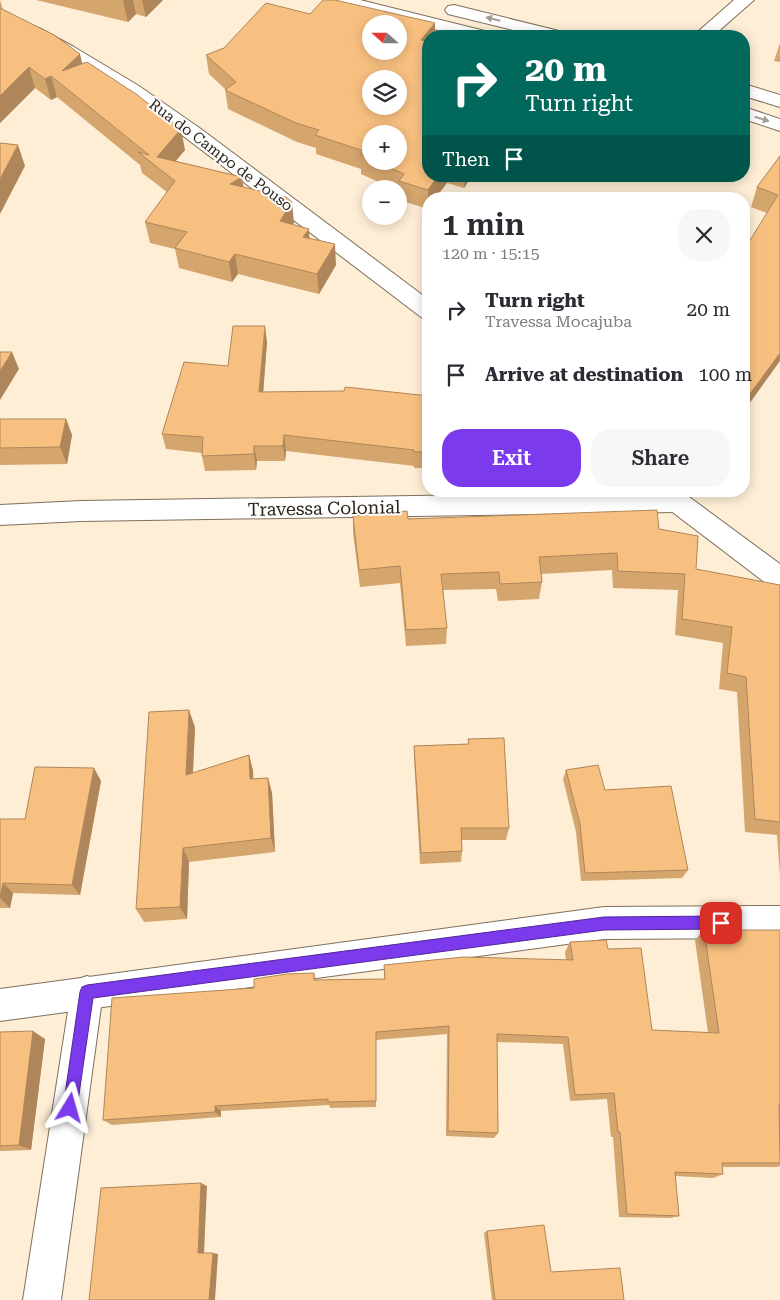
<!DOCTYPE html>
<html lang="en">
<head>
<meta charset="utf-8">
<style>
	:root { --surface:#fff; --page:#f7f7f7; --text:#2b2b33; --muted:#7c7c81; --accent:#7c3aed }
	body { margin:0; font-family:"Roboto Serif",serif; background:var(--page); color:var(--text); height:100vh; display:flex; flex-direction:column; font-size:19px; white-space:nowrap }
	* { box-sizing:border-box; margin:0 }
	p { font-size:16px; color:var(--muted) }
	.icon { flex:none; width:28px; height:28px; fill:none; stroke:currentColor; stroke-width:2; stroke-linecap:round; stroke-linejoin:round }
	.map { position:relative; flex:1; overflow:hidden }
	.side { position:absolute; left:422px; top:192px; width:328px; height:305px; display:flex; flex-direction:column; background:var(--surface); border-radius:20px; box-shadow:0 2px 12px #0003 }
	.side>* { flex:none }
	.banner { position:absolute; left:422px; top:30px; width:328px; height:152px; border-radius:20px; box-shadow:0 2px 12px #0003; background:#00695c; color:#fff; overflow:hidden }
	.needle { width:32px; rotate:291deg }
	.controls { position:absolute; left:362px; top:15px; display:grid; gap:10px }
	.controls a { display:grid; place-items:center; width:45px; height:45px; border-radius:50%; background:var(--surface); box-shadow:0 2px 12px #0003; font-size:25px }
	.pin { position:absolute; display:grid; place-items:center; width:42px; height:42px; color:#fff; margin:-21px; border-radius:10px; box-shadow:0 2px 8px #0006 }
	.me { position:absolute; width:55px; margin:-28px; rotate:8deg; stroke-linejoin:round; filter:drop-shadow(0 0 4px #0008) }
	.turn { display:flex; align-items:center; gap:18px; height:105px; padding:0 20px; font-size:22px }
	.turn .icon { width:65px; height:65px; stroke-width:2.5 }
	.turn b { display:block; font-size:35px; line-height:42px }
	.then { display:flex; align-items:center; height:48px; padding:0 20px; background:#0003; gap:10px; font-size:19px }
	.round { display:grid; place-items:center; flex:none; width:52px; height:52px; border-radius:20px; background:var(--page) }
	.summary { display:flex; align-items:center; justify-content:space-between; height:85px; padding:0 20px }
	h1 { font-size:30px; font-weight:600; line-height:38px }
	.action { display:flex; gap:10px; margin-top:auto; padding:10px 20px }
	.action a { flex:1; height:58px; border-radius:20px; background:var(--accent); color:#fff; font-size:20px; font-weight:600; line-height:58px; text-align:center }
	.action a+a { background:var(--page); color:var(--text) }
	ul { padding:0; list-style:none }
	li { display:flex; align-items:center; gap:15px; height:65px; padding:0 20px }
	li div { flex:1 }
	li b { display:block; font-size:19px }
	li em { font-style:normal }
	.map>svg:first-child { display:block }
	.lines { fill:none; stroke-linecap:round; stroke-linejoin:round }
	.street-casing { stroke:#7e6f5b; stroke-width:2 }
	.secondary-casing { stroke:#7e6f5b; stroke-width:2 }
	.street { fill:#fff; fill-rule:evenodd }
	.secondary { fill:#fff; fill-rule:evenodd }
	.wall { fill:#d5a56e; fill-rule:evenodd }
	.shaded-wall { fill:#ae865a }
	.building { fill:#f8c080; stroke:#ae865a; fill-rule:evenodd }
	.oneway { fill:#a09d99 }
	.route { fill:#7c3aed; stroke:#51269a }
	.labels { text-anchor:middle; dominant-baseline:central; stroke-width:4; stroke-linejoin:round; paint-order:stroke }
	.far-street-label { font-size:15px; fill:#2c261d; stroke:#fdfdfd }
	.street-label { font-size:18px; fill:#2c261d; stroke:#fdfdfd }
</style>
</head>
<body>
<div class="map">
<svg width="780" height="1300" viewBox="0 0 780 1300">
	<rect width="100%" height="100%" fill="#feeed6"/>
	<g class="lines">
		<g class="street-casing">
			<g id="street">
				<path d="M734,0h20l-41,36h-20z"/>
				<path d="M677,492l9,3 4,7 -4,7 -9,3 -596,9 -81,4v-20l81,-4z"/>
				<path d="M87,976l12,4 4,12 -42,308h-38l48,-308 4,-12z"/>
			</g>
		</g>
		<g class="secondary-casing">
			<g id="secondary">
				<path d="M330,0h30l129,32 3,4h-30l-129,-32z"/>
				<path d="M454,5l109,27 3,4h-29l-89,-22 -3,-4 3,-4z"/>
				<path d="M0,12l41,17 33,18 65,39 62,43 228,171v20l-8,-3 -264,-201 -96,-62 -61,-30z"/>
				<path d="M744,84l36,11v12l-36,-11z"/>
				<path d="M744,107l36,12v12l-36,-12z"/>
				<path d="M651,491h30l99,73v26l-9,-3 -117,-89z"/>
				<path d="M780,906v32l-176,1 -604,82v-32l604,-82z"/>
			</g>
		</g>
		<use href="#street" class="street"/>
		<use href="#secondary" class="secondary"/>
	</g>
	<g class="wall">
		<path d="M0,0l3,10 79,54 103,86 -9,11 66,16 1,10 51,36 -1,1 17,14 26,27 -17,29 -81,-20 -6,8 -53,-14 -4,-19 -25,-6 -5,-21 22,-30 -25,-19 -2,-8 -83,-68 -6,3 -16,-12 -35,35z"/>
		<path d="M36,0h127l-17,17 -10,-3 -8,8z"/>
		<path d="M310,14l125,9v13h-6v140h43l-8,12 -17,-5 -18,16v9l-1,1 -29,-9v-11h-5l-33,-15v-5l-45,-15v-6l-19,-6 -69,-33 -3,-20 -16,-15 -3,-19zM371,134l28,27h-28z"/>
		<path d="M780,43v19l-6,-1z"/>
		<path d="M780,156v205l-13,-148 -16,-6 6,-20z"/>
		<path d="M267,342l-4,50 166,4v72h-15v-2l-128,-15 -1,10h-28l-1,9 -51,1 -3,-15v-3l-36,-4 -4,-15 66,-68z"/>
		<path d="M0,419h66l6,16 -5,29 -67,1z"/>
		<path d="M552,491h37l-37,1z"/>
		<path d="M353,516l306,13 37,40 84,16v291l-3,-41 -32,-3 -8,-140 -18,-3 4,-46 -48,-8 3,-45 -65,-2 -1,-18 -71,4 1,8 -3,17 -41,2 -2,-12 -53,1 4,38 -1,16 -40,2 -6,-63 -40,4 -7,-54z"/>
		<path d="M195,727l-2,46 56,-18 4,16v8l15,-1 4,15 3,59 -86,10 -2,57 -43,3 -8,-13z"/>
		<path d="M468,739l41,89 -3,12h-44v11l-1,11 -41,2 -6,-106v-12l54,-2z"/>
		<path d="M566,770l39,20 83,80 -6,8 -101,3 -5,-49 -13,-53z"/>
		<path d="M101,781l-21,114 -67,-2 -3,15h-10v-89h25z"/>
		<path d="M704,930h76v236l-4,1h-53v7l-10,4 -38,-2 4,40 -9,2 -51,-1 -6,-80h-2l-4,-38 -37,2 -7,-57 -66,-2 1,91 -4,5 -48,-2 1,-102 -71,6v67l-46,1 -1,-3 -108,6v6l-109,8 -9,-5 151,-132 60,-15 2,7 68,-1v-14l182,-5 -1,-8 5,-10 38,7 44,81 56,3 -13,-93z"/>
		<path d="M0,1032l45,7 -14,111 -31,1z"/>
		<path d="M487,1231l64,41 73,28h-132l-8,-67z"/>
	</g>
	<g class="shaded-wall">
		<path d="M125,0h8l3,14 -8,8 -5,-21z"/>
		<path d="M142,0h21l-17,17z"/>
		<path d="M435,23v13h-6v13l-8,-9z"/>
		<path d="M80,54l5,21 -23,-4z"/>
		<path d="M29,67l6,21 -35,35v-27z"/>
		<path d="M51,76l6,21 -6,3 -6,-21z"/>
		<path d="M181,129l4,21 -20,23 -8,-16z"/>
		<path d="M18,145l7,21 -25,48v-35z"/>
		<path d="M438,176h9v7l-12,16h-6v9l-1,1v-19z"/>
		<path d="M465,176h7l-8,12z"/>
		<path d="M242,177l3,20 -15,-13z"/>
		<path d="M292,202l2,21 -12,18 -2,-20z"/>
		<path d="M309,229l1,20 -7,-12z"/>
		<path d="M335,244l1,21 -17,29 -2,-20z"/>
		<path d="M235,254l3,20 -6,8 -3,-20z"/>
		<path d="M265,326l2,16 -5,66 -3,-16z"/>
		<path d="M12,352l7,17 -19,31v-29z"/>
		<path d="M780,353v8l-36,50v-9z"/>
		<path d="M66,419l6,16 -5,29 -7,-17z"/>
		<path d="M284,435l2,16 -1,10 -2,-15z"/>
		<path d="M254,446l3,15 -1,9 -2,-16z"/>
		<path d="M189,710l6,17 -3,64 -6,-16z"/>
		<path d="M249,755l4,16 1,24 -4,-16z"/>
		<path d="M94,768l7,13 -21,114 -8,-10z"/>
		<path d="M268,778l4,15 3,59 -4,-14z"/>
		<path d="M183,848l6,14 -2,57 -7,-12z"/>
		<path d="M3,883l10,10 -3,15 -10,-10z"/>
		<path d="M33,1031l12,8 -14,111 -12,-5z"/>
		<path d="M215,1106l6,5v6l-6,-5z"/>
		<path d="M201,1183l6,3 -3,68 -6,-1z"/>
		<path d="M213,1253l5,1 -3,46h-6z"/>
	</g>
	<g class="building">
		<path d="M323,0h12l100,23 -14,17 8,2v134h9l-10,14 -29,-9 5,-7 -29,-13h24v-27h-28v25l-11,-5 4,-3 -49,-16 4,-5 -23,-7 -71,-33 11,-8 -30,-27 18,-7 42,-45 44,11zM371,24h28v27h-28zM371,79h28v27h-28z"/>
		<path d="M0,8l54,27 26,19 -18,17 25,-9 49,32 45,35 -24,28 85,20 -12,7 56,13 6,5 -12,19 29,8 -6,8 32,7 -18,30 -82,-20 -6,8 -54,-14 12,-16 -42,-10 30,-41 -37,-29 11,3 -98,-79 -6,3 -16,-12 -29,29z"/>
		<path d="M0,143l18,2 -18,34z"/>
		<path d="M780,156v197l-36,49v-152l34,-55 -21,-8z"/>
		<path d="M233,326h32l-6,66 85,-1 1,-4 84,9v56h-15v-2l-130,-15 -1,11h-29v8l-52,2 1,-19 -41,-3 22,-72 44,4z"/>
		<path d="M0,352h12l-12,19z"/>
		<path d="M0,419h66l-6,28 -60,1z"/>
		<path d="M657,510l2,19 39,7 -2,33 84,16v237l-25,-3 -9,-142 -19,-4 5,-46 -50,-8 3,-45 -67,-3 -1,-18 -78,4 3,25 -42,2 -1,-12 -58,2 6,54 -41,2 -6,-64 -41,4 -6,-54 54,-5 1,8z"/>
		<path d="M189,710l-3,65 63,-20 1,24 18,-1 3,60 -88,10 -3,59 -44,2 13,-197z"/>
		<path d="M504,738l5,90h-48l1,23 -41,2 -7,-107 55,-2 -1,-5z"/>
		<path d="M598,765l7,25 66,-4 17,84 -103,3 -5,-49 -14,-54z"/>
		<path d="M35,767l59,1 -22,117 -69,-2 -3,15v-79h25z"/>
		<path d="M704,930h76v175h-1l1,58h-58l1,11 -48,-2 4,44 -52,-2 -7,-82h-2l-4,-39 -39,2 -7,-58 -71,-3 1,99 -50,-2 1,-105 -73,6v69l-48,1v-3l-113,7v6l-112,8 9,-122 142,-10v-9l33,-5 27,-1v7l71,-1 -1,-14 79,-8 110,3 -3,-18 36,-2 2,9 33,-1 11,82 67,3z"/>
		<path d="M33,1031l-14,114 -19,1v-114z"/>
		<path d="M201,1183l-3,70h15l-4,47h-120l12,-112z"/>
		<path d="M544,1225l7,47 69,-4 4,32h-129l-8,-69z"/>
	</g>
	<defs><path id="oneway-solid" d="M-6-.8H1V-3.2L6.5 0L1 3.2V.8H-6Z" transform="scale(1.25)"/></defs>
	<g class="oneway">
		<use href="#oneway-solid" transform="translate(493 19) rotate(-166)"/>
		<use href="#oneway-solid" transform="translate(762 119) rotate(18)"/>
	</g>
	<path class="route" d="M721,916l5,2 2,5 -2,4 -5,2 -117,1 -511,68 -16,110 -2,5 -5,2 -5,-2 -2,-5 17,-116 2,-5 5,-2 517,-68z"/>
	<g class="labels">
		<g class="far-street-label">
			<text transform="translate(221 155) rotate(37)">Rua do Campo de Pouso</text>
		</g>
		<g class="street-label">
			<text transform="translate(324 508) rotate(-1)">Travessa Colonial</text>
		</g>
	</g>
</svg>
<div class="controls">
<a><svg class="needle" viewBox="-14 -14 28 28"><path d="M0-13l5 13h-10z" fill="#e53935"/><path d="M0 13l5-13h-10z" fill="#7c7c81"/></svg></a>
<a><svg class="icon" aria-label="layers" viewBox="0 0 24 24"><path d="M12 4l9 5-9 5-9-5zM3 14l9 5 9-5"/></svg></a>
<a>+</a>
<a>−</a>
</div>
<div class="pin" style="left:721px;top:923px;background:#d93025"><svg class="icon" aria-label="arrive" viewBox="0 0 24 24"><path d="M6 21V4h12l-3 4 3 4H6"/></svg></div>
<svg class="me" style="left:70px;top:1108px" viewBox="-20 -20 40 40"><path d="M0-17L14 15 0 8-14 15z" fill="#7c3aed" stroke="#fff" stroke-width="4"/></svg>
<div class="banner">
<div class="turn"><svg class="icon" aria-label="right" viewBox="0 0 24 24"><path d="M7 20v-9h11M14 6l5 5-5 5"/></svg><div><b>20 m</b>Turn right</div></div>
<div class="then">Then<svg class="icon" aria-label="arrive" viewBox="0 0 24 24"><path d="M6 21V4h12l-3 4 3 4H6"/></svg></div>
</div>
<section class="side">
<div class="summary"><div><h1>1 min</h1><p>120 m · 15:15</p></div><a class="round"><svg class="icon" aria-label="close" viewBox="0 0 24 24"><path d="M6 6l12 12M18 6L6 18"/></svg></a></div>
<ul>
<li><svg class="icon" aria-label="right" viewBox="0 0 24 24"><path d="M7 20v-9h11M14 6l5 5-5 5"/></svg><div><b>Turn right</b><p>Travessa Mocajuba</p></div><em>20 m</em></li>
<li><svg class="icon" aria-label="arrive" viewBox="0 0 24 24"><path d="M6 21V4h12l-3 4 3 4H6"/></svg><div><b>Arrive at destination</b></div><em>100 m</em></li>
</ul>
<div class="action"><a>Exit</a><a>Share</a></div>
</section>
</div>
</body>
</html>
